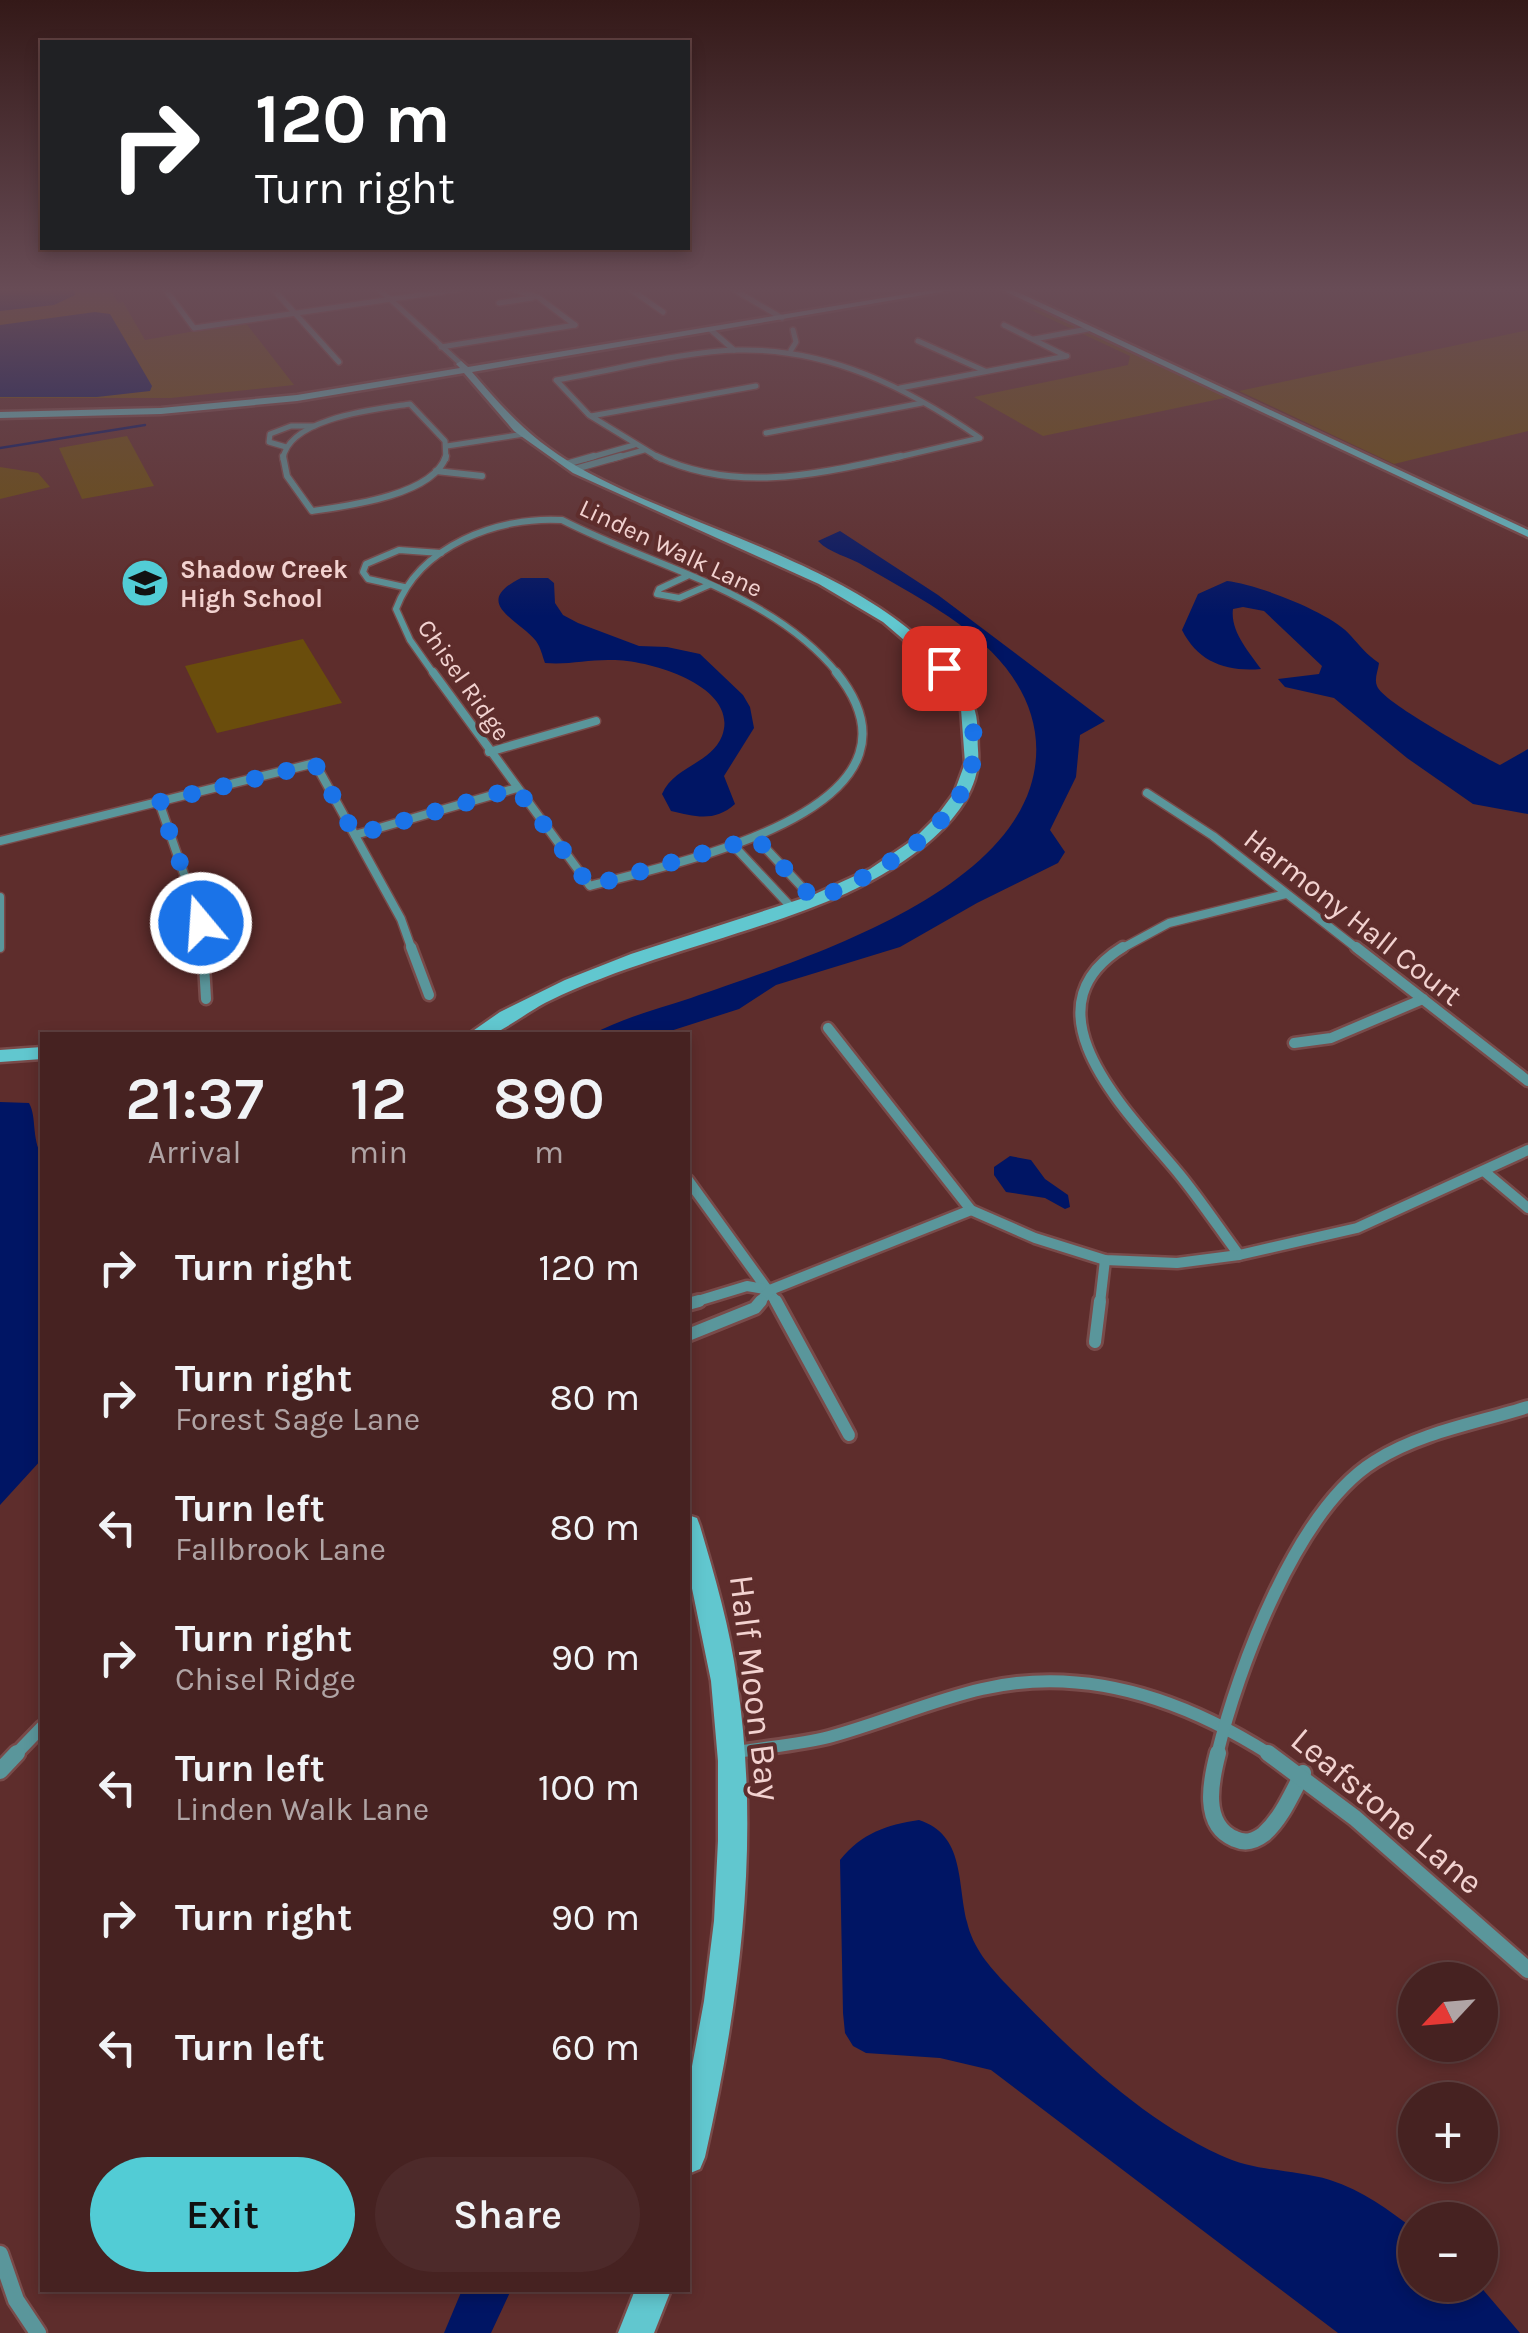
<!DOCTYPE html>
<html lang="en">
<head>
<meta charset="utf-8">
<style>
	:root { --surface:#462221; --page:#4d2a2a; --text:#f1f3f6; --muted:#b0a4a5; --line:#5e3f3f; --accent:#52ccd5 }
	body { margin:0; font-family:Karla,sans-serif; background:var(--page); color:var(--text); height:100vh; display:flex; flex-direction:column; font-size:38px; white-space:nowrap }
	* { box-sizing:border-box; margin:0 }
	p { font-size:32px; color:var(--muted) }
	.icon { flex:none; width:55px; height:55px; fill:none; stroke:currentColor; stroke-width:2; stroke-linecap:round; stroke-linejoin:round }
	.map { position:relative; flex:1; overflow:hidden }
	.side { position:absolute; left:40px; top:1032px; width:650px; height:1260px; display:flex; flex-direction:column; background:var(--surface); border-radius:0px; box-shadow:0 5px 15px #0003,0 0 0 2px var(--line) }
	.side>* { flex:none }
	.banner { position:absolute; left:40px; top:40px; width:650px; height:210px; border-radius:0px; box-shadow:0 5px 15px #0003,0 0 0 2px var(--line); background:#202124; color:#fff; overflow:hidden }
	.needle { width:65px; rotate:244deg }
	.buttons { position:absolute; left:1398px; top:1962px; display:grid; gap:20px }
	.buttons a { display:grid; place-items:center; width:100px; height:100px; border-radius:50%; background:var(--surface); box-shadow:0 5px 15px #0003,0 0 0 2px var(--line); font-size:50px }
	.pin { position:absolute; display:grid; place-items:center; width:85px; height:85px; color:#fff; margin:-42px; border-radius:20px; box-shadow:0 5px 15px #0006 }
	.me { position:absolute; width:110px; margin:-55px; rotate:342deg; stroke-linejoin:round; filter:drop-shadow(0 0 8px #0008) }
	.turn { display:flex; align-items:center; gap:35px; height:210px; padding:0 50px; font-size:45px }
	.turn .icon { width:130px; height:130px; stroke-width:2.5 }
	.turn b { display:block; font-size:70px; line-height:85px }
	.eta { display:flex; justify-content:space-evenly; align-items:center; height:170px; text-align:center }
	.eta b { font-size:60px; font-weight:600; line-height:70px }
	.action { display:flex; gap:20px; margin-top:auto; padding:20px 50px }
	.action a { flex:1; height:115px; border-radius:60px; background:var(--accent); color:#111; font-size:40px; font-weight:600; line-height:115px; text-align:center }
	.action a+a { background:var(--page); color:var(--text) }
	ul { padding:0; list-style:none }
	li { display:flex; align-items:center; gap:30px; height:130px; padding:0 50px }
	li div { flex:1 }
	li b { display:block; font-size:38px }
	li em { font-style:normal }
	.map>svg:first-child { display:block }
	.green { fill:#6a4d0c }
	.water { fill:#001564 }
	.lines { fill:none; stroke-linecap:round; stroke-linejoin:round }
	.stream { stroke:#001564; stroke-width:2.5 }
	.street-far5-casing { stroke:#794b4a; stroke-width:8 }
	.street-far4-casing { stroke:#794b4a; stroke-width:9 }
	.street-far3-casing { stroke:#794b4a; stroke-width:11 }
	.street-far2-casing { stroke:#794b4a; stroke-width:15 }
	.street-far1-casing { stroke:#794b4a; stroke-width:18 }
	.street-casing { stroke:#794b4a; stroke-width:21 }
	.secondary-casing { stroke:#794b4a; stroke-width:5 }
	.street-far5 { stroke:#5a969b; stroke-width:5 }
	.street-far4 { stroke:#5a969b; stroke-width:6 }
	.street-far3 { stroke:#5a969b; stroke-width:8 }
	.street-far2 { stroke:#5a969b; stroke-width:10 }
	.street-far1 { stroke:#5a969b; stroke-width:12 }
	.street { stroke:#5a969b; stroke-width:16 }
	.secondary { fill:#61c7cf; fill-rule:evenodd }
	.route { stroke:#1a73e8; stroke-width:18; stroke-dasharray:0 32.4 }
	.labels { text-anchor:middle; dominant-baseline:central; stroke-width:8; stroke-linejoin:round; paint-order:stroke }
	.far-street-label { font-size:25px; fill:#f2d2d0; stroke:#5e2d2c }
	.far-poi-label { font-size:25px; font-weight:bold; fill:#f2d2d0; stroke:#5e2d2c; text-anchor:start }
	.street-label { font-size:30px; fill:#f2d2d0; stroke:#5e2d2c }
	.near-street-label { font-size:35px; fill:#f2d2d0; stroke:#5e2d2c }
</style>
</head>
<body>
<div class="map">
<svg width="1528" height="2333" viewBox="0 0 1528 2333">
	<rect width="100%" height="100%" fill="#5e2d2c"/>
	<g class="green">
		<path d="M0,289h110l8,14 5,-1 22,38 100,-18 49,63 -123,13h-171z"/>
		<path d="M1043,309l191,87 -191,40 -69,-39 154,-32 2,-9 -99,-46z"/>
		<path d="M1528,330v101l-134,33 -155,-73z"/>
		<path d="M127,436l27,50 -72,13 -23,-51z"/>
		<path d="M0,467l38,6 12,14 -50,12z"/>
		<path d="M303,639l39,64 -125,30 -32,-67z"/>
	</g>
	<g class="water">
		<path d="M0,289h73l2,6 -21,10 -54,6z"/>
		<path d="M95,312l15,2 42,72 -2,5 -53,6h-97v-72z"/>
		<path d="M840,531l98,64 167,126 -25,14 -4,42 -26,53 15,22 -7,11 -81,40 -77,44 -124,38 -37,24 -81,26h-67c31,-17 66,-26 100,-37 103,-36 301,-96 339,-210 14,-43 4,-84 -24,-120 -36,-45 -94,-74 -142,-102 -14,-9 -35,-13 -46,-25z"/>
		<path d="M521,578h27l6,5 1,20 8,12 15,8 61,23 28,1 33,7 43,41 7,12 4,21 -30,48 11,28c-20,18 -39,13 -64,7l-9,-17c12,-28 49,-30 60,-58 19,-51 -77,-78 -114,-76 -22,0 -41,5 -63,3 -3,-8 -4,-15 -9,-22 -19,-23 -65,-38 -15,-63z"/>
		<path d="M1227,581c29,3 106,32 124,55 10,11 15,18 28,27 -1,8 -5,16 -2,23 5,16 103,69 123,79l28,-16v65l-55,-10 -66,-46 -73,-60 -49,-11 -7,-8 41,-5 3,-8 -58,-55 -21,-4 -10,2c-3,22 16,43 28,60 -35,3 -63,-7 -79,-39l16,-36z"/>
		<path d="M0,1102l29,1c8,14 2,33 13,54v302l-42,46z"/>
		<path d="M1010,1156l21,4 14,19 23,16 2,12 -5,2 -20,-11 -39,-6 -12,-17v-8z"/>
		<path d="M919,1820c46,15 38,62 48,102 6,26 22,44 40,63 62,64 131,132 213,170 35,17 73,14 110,25 32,10 59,30 85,50v55h64l41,48h-182l-347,-263 -51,-12 -74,-5 -13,-7 -8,-13 -2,-20 -3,-153c22,-27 46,-35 79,-40z"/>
		<path d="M462,2290h49l-20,43h-47z"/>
	</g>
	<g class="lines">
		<path class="stream" d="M0,448l145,-23"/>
		<g class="street-far5-casing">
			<g id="street-far5">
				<path d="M165,289l29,39 266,-39"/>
				<path d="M273,289l66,73"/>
				<path d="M379,289l82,75"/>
				<path d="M513,289l25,8 37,28"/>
				<path d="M630,289l33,23"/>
				<path d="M733,289l49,29"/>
				<path d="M499,303l33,-5"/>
				<path d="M1004,325l62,31"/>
				<path d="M711,330l23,20"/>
				<path d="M1034,339l54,-10"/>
				<path d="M918,341l67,30"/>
				<path d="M441,347l134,-22"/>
				<path d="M791,350l5,-8 -3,-12"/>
				<path d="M900,388l167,-32"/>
				<path d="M591,416l165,-30"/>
				<path d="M766,433l156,-30"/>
				<path d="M447,446l77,-12"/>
				<path d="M286,447l-17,-5 1,-8 21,-8h23"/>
				<path d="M283,459c5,-41 94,-50 127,-55l35,37 1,18"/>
				<path d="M585,459l49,-14"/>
				<path d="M612,459l32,-9"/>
				<path d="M661,459l-72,-44 -33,-35c55,-9 129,-29 182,-30 91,-2 170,38 242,88l-90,21"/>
			</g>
		</g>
		<g class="street-far4-casing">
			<g id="street-far4">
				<path d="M283,456l4,20 25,35c36,-5 122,-16 134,-55"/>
				<path d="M656,456c81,38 161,18 245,0"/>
				<path d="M566,464l28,-8"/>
				<path d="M575,469l46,-13"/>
				<path d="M436,471l46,5"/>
				<path d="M687,576l-28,13 -2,5 22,4 30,-13"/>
				<path d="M404,587l-36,-8 -5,-7 3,-8 33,-14 42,3"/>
				<path d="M434,674l-24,-34 -14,-31c23,-63 102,-93 166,-89 91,47 209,71 276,154"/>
			</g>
		</g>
		<g class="street-far3-casing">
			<g id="street-far3">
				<path d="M433,672l157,214c84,-23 358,-76 246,-214"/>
				<path d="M489,752l107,-31"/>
				<path d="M1147,793l66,43 146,114"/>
				<path d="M159,802l42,121 2,27"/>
				<path d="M355,835l162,-47"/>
				<path d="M755,837l59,63"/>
				<path d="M0,841l315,-78 86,156 11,31"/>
				<path d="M733,845l59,63"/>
				<path d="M0,897v51"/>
				<path d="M1119,950l50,-27 117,-29"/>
			</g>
		</g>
		<g class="street-far2-casing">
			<g id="street-far2">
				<path d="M203,947l3,52"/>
				<path d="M411,947l18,48"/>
				<path d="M1123,947c-104,64 9,169 57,228 21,26 39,53 59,80"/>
				<path d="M1356,947l172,134"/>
				<path d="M828,1028l143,182 64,28 70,22 72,3 62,-8 118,-27 171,-78"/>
				<path d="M1294,1043l37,-5 92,-39"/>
				<path d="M1485,1172l43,36"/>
				<path d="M688,1180l89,123"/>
				<path d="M691,1303l56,-17 23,4"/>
				<path d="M759,1303l11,-13 201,-80"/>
				<path d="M1100,1303l5,-43"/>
			</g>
		</g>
		<g class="street-far1-casing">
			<g id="street-far1">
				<path d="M776,1301l73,134"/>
				<path d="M688,1304l11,-3"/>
				<path d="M688,1335l67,-27 6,-7"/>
				<path d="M1095,1342l5,-41"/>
				<path d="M731,1753c33,-6 66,-8 98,-16 52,-14 101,-36 153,-48 103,-24 203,11 289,66"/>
				<path d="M15,1755l27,-28"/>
				<path d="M1217,1755c21,-87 80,-246 158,-294 46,-29 102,-38 153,-54"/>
			</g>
		</g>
		<g class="street-casing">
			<g id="street">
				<path d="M1218,1753c-7,27 -17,72 17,86 11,5 20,2 29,-5 18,-16 28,-41 39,-61"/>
				<path d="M1268,1753l87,65 173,152"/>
				<path d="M0,1771l17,-18"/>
				<path d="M0,2254l16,46 22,33"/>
			</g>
		</g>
		<g class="secondary-casing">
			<g id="secondary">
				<path d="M937,289h21l-486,83c32,38 62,70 106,95 121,69 328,106 395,239 6,12 4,31 5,44 6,66 -79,119 -131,143 -97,43 -202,62 -298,108 -17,8 -44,29 -59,34 -7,2 -17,0 -23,0l33,-23 65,-32 66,-26 182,-59 57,-26 44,-30 23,-23 17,-23 11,-30 -4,-54 -29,-45 -49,-42 -64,-38 -246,-111 -59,-42 -50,-58 -167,28 -136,13 -161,4v-6l161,-4 136,-13 163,-27 -4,-4 5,-3 7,6z"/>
				<path d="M1000,289h11l517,241v7z"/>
				<path d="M42,1047v12l-42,3v-12z"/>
				<path d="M688,1515l9,3 3,8c15,51 30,102 37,155 24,160 3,320 -32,476l-5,12 -12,5v-86l16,-87 10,-80 4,-80v-80l-7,-80 -23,-112z"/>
				<path d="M635,2290h36l-17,43h-36z"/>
			</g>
		</g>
		<use href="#street-far5" class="street-far5"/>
		<use href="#street-far4" class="street-far4"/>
		<use href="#street-far3" class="street-far3"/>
		<use href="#street-far2" class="street-far2"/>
		<use href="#street-far1" class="street-far1"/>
		<use href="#street" class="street"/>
		<use href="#secondary" class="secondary"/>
	</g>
	<linearGradient id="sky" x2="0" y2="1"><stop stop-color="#341918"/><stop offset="0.47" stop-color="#684c56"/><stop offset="1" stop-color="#684c56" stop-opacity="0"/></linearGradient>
	<rect width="1528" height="616" fill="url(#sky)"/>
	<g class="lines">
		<path class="route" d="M201,923l-42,-121 156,-38 40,71 161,-47 74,98 166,-48 58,62c98,-39 217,-119 130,-232"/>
	</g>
	<defs>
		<g id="school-disc" transform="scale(2.5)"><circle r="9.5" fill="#52ccd5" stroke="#5e2d2c"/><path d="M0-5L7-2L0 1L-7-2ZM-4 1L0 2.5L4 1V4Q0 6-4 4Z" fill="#111"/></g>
	</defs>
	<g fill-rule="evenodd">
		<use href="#school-disc" x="145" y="583"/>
	</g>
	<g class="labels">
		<g class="far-street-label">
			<text transform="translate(671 548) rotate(25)">Linden Walk Lane</text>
			<text transform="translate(464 680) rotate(55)">Chisel Ridge</text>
		</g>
		<g class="far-poi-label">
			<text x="180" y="569">Shadow Creek<tspan x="180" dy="29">High School</tspan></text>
		</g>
		<g class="street-label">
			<text transform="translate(1353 917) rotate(38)">Harmony Hall Court</text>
		</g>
		<g class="near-street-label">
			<text transform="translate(755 1688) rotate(83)">Half Moon Bay</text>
			<text transform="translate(1387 1811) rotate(40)">Leafstone Lane</text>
		</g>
	</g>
</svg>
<div class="buttons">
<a><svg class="needle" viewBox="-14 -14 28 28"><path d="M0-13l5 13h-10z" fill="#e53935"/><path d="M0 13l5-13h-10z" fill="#b0a4a5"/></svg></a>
<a>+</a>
<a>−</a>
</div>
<div class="pin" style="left:944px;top:668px;background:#d93025"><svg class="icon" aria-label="arrive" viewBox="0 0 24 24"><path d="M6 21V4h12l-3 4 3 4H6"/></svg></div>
<svg class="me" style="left:201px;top:923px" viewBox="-20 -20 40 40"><circle r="17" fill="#1a73e8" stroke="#fff" stroke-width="3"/><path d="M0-11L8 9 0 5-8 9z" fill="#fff"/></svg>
<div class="banner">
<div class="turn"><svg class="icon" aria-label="right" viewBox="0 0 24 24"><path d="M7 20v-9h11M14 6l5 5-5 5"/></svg><div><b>120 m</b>Turn right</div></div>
</div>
<section class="side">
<div class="eta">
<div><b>21:37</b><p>Arrival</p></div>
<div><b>12</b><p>min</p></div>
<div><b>890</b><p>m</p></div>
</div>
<ul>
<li><svg class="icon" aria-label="right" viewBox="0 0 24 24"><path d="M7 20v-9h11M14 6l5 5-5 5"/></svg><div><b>Turn right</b></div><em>120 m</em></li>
<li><svg class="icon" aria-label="right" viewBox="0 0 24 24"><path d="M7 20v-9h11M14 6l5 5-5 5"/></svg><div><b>Turn right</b><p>Forest Sage Lane</p></div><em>80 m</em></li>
<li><svg class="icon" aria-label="left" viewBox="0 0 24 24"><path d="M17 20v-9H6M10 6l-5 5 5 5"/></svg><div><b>Turn left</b><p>Fallbrook Lane</p></div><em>80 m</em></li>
<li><svg class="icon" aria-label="right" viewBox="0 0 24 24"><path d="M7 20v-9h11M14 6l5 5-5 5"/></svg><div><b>Turn right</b><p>Chisel Ridge</p></div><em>90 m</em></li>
<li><svg class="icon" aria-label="left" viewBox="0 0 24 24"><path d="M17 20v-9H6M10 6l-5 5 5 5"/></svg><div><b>Turn left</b><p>Linden Walk Lane</p></div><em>100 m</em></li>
<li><svg class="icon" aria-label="right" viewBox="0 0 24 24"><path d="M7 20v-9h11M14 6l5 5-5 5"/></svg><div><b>Turn right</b></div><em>90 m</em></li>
<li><svg class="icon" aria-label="left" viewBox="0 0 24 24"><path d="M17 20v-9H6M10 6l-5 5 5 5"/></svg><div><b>Turn left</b></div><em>60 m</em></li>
</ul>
<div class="action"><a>Exit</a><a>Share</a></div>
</section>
</div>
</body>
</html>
